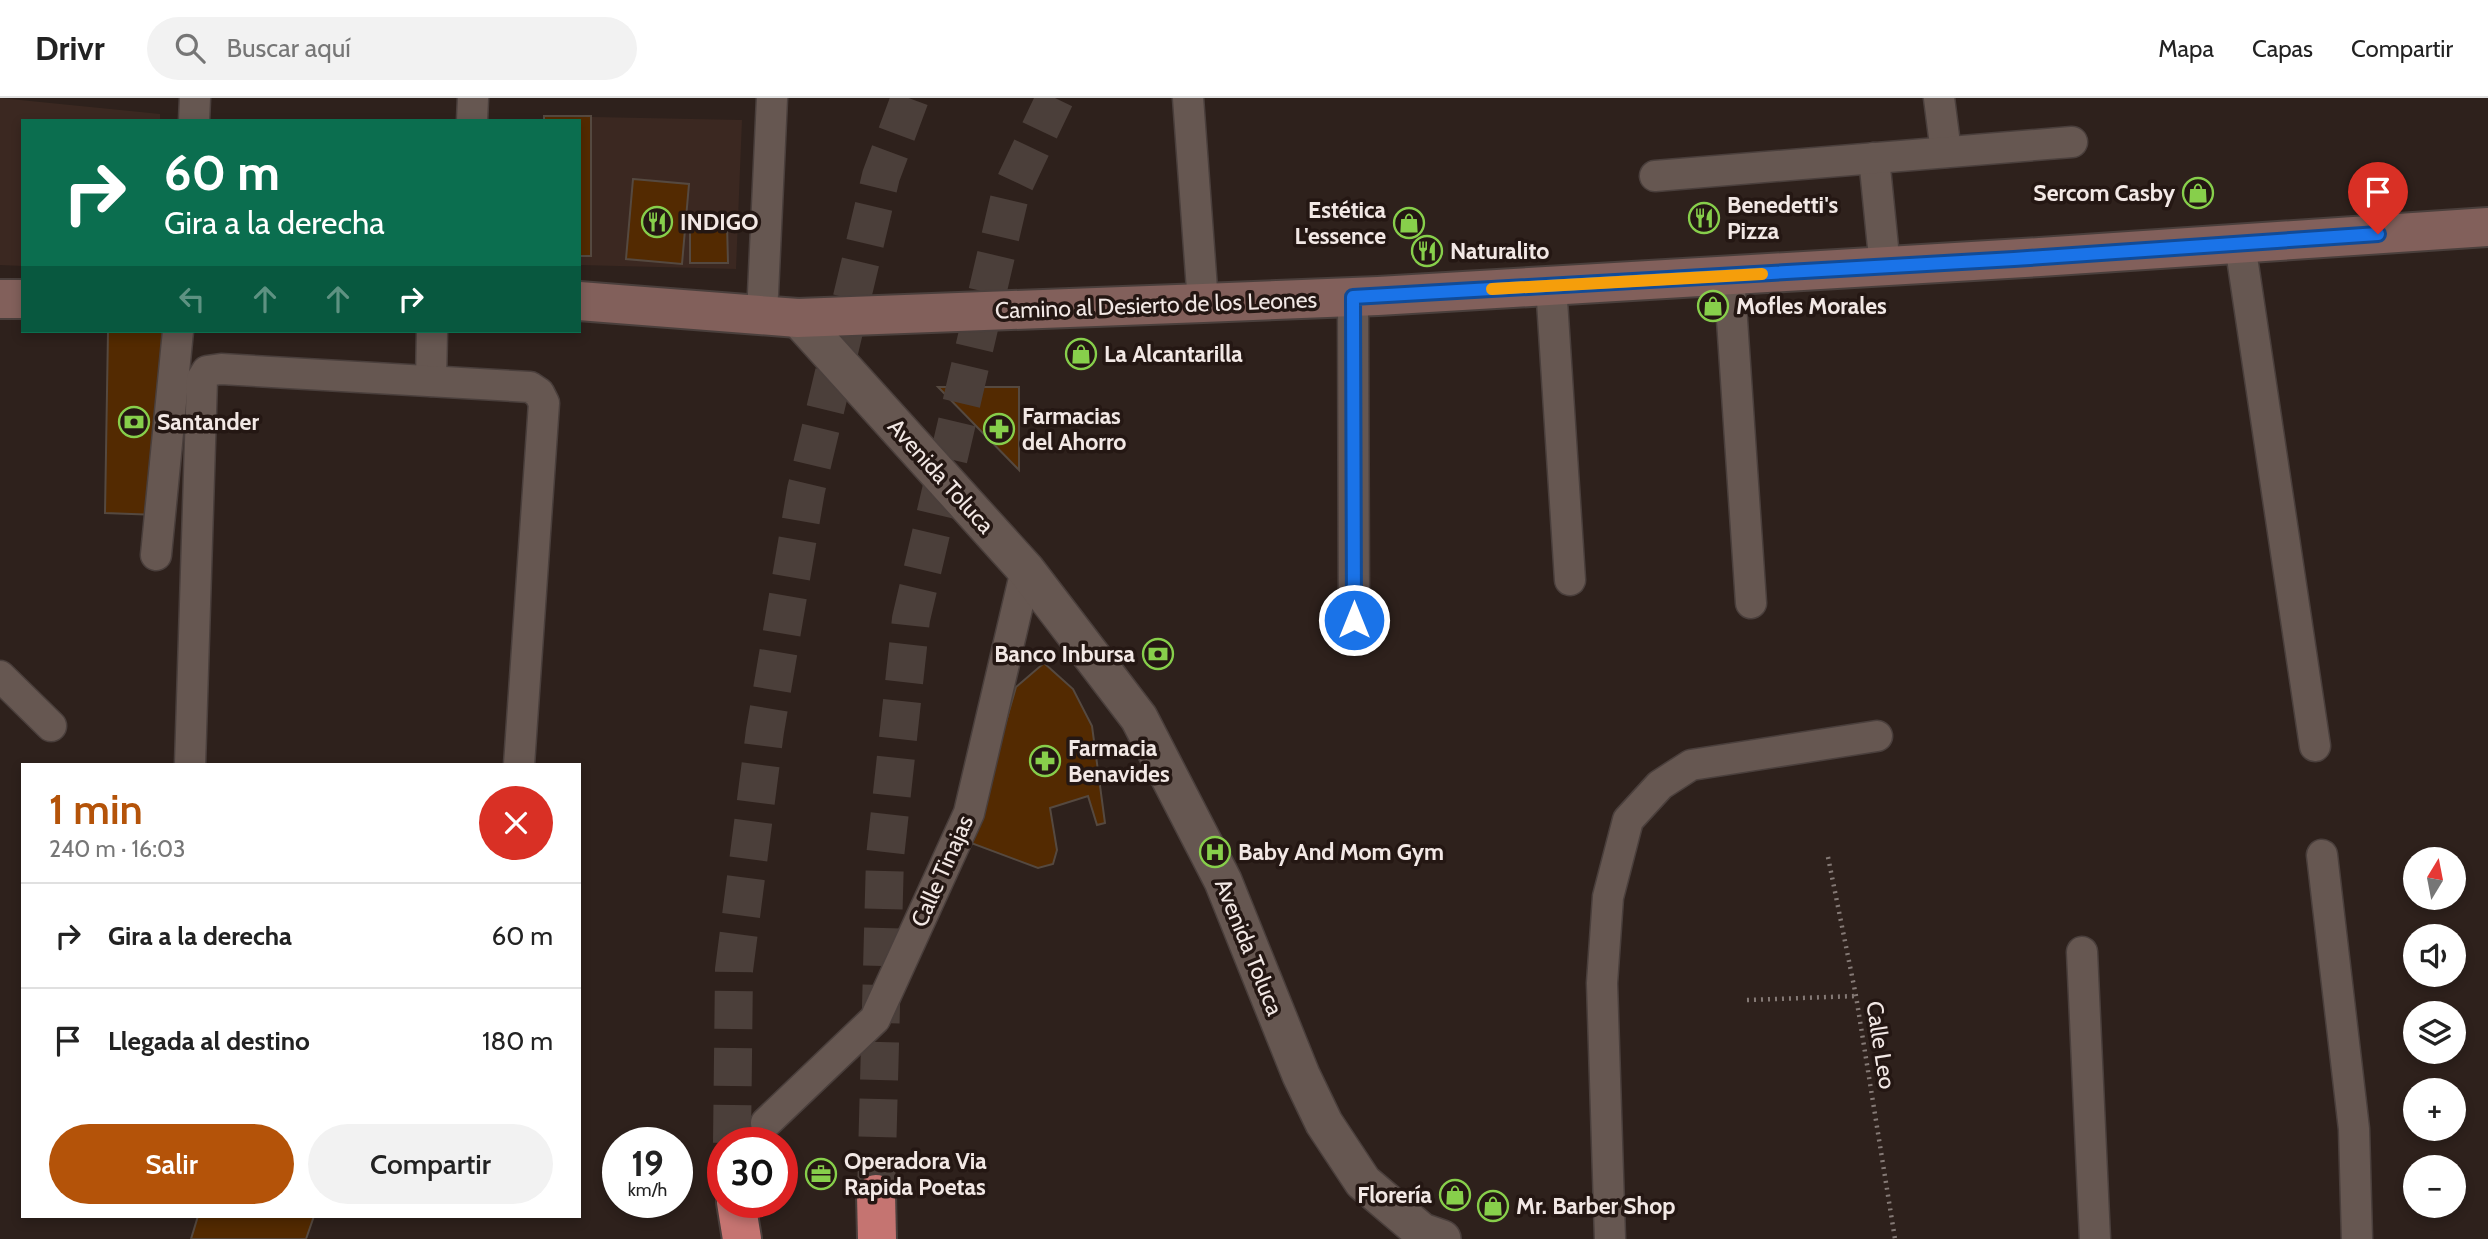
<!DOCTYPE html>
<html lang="es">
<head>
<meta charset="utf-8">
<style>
	:root { --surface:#fff; --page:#f2f2f2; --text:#222; --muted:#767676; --line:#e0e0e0; --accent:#b45309 }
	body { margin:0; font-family:Cabin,sans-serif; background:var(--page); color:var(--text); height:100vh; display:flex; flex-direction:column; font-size:26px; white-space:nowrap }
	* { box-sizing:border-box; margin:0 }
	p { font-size:23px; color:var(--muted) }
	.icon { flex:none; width:38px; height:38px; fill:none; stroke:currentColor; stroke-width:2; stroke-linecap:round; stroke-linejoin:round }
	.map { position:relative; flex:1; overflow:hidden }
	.panel { position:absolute; left:21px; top:665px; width:560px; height:455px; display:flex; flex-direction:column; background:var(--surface); border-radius:0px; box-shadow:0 4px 10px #0003 }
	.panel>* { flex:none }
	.hud { position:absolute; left:21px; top:21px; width:560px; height:214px; border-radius:0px; box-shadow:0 4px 10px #0003; background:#0b6e4f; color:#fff; overflow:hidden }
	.needle { width:46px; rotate:10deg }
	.buttons { position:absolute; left:2403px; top:749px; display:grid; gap:14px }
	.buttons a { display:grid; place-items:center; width:63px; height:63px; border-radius:50%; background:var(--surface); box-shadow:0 4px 10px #0003; font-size:35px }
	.speed { position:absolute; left:602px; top:1029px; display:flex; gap:14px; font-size:35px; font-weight:700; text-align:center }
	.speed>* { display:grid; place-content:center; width:91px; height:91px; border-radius:50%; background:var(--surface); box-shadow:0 4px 10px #0003; line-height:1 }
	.speed small { font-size:18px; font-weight:400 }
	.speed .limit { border:10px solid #d22; background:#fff; color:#111 }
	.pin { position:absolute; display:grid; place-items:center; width:60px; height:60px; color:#fff; margin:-72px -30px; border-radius:50% 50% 50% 0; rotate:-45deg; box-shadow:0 0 7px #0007 }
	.pin .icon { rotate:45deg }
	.me { position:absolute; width:77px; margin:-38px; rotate:0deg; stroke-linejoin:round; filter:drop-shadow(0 0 5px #0008) }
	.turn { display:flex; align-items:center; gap:24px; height:147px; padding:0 28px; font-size:32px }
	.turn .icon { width:91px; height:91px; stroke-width:2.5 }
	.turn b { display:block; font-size:49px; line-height:60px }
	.lanes { display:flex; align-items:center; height:66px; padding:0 28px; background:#0003; justify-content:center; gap:35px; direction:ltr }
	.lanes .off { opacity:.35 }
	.round { display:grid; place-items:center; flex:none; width:74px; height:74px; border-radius:37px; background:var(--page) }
	.headline { display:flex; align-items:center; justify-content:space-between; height:119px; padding:0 28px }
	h1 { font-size:42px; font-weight:600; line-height:52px; color:var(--accent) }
	.action { display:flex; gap:14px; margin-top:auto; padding:14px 28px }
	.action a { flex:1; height:80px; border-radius:42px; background:var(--accent); color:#fff; font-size:28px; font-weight:600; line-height:80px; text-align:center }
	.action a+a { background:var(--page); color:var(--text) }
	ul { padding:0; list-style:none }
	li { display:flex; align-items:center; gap:21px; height:105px; padding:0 28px; border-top:2px solid var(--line) }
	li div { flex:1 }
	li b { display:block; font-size:26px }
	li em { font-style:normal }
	header { display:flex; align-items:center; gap:42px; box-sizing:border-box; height:98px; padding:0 35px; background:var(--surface); border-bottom:2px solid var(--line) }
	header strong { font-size:33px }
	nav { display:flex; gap:38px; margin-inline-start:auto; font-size:24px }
	.search { width:490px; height:63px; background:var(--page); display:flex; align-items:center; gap:18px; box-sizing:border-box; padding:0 24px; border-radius:38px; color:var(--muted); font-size:26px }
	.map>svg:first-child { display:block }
	.built { fill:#3b2821 }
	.building { fill:#532a01; stroke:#554940; stroke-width:2 }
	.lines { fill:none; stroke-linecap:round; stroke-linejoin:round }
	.motorway-tunnel { stroke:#4b3f3a; stroke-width:38; stroke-dasharray:38 19; stroke-linecap:butt }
	.minor-casing { stroke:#4a3f3c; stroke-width:33 }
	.tertiary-casing { stroke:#4a3f3c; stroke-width:40 }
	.secondary-casing { stroke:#4a3f3c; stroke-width:42 }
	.motorway-casing { stroke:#4a3f3c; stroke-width:42 }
	.path { stroke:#857a76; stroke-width:4.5; stroke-dasharray:2 5; stroke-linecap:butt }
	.minor { stroke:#665751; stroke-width:30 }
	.tertiary { stroke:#665751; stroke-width:37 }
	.secondary { stroke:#82605b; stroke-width:38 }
	.motorway { stroke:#c57471; stroke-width:38 }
	.route-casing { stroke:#114b97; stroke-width:18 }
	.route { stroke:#1a73e8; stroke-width:12 }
	.slow { stroke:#f59e0b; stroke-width:12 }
	.labels { text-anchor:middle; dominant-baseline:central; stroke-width:7; stroke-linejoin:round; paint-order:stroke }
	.poi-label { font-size:23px; font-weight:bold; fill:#f2e8e5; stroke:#241713; text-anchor:start }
	.street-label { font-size:23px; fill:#f2e8e5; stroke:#241713 }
</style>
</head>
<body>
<header>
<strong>Drivr</strong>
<div class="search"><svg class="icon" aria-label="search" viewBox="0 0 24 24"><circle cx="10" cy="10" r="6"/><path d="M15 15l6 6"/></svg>Buscar aquí</div>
<nav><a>Mapa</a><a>Capas</a><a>Compartir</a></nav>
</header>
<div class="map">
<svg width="2488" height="1141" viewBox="0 0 2488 1141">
	<rect width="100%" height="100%" fill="#2e211c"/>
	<g class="built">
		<path d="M0,0l160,16v7h-137v145l-23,-1z"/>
		<path d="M544,18l198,4 -6,149 -157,-4v-144h-35z"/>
	</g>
	<g class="building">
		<path d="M544,18h47v140h-12v-135h-35z"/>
		<path d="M633,81l56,5 -7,80 -56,-5z"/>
		<path d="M690,124l37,1 1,40h-38z"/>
		<path d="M108,233h57l-7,184 -53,-2z"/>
		<path d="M938,289h81v83z"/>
		<path d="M1044,565l29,26 19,37 13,97 -8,2 -9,-29 -38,12 7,42 -4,14 -15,4 -67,-25 45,-156z"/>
		<path d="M198,1118h116l-8,23h-115z"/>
	</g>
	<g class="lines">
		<g class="motorway-tunnel">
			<path d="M732,1045l2,-173 31,-239 41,-241 75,-314 29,-78"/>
			<path d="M876,1096l9,-337 26,-238 100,-428 44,-93"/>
		</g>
		<g class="minor-casing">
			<g id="minor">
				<path d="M1188,0l15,205"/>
				<path d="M1939,0l7,54"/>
				<path d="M194,23l1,-23"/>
				<path d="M472,23l1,-23"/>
				<path d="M1874,60l11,109"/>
				<path d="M1655,78l417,-34"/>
				<path d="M2240,146l75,502"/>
				<path d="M1729,177l22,328"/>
				<path d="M1551,187l19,295"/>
				<path d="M1353,199l1,323"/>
				<path d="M762,217l10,-217"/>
				<path d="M431,283l1,-50"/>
				<path d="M156,457l22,-224"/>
				<path d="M0,578l51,50"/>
				<path d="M190,667l12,-386 5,-8 14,-2 309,18 9,6 5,10 -25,362"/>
				<path d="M2322,757l32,274 3,110"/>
				<path d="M2082,854l13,287"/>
				<path d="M766,1025l109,-104 94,-206 57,-243"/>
				<path d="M1610,1141l-8,-256 6,-86 20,-77 32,-35 31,-20 186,-29"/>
			</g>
		</g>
		<g class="tertiary-casing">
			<path id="tertiary" d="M798,220l228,252 113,148 84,163 78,194 23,48 39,59 59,50 20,7"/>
		</g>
		<g class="secondary-casing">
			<g id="secondary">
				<path d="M0,201h23"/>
				<path d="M579,203l219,17 405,-15 175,-7 662,-39 448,-30"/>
			</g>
		</g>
		<g class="motorway-casing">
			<g id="motorway">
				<path d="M876,1096l1,45"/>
				<path d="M736,1104l6,37"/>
			</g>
		</g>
		<g class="path">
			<path d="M1828,759l28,139 39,243"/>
			<path d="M1747,902l109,-4"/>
		</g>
		<use href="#minor" class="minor"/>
		<use href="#tertiary" class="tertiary"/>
		<use href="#secondary" class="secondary"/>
		<use href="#motorway" class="motorway"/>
	</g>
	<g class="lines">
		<g class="route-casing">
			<path id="route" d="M1354,522l-1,-323 661,-38 364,-25"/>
		</g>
		<use href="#route" class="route"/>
		<path class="slow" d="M1492,191l270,-15"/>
	</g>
	<defs>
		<g id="shop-ring" transform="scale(1.575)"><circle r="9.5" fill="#241713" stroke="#87cf4b" stroke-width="1.5"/><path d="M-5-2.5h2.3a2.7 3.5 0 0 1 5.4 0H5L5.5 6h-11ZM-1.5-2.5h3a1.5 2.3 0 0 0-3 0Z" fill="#87cf4b"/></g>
		<g id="restaurant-ring" transform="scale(1.575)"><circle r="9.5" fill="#241713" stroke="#87cf4b" stroke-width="1.5"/><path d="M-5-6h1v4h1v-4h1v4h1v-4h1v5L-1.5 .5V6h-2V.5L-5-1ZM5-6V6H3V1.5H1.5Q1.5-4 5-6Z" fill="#87cf4b"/></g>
		<g id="bank-ring" transform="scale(1.575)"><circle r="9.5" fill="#241713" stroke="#87cf4b" stroke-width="1.5"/><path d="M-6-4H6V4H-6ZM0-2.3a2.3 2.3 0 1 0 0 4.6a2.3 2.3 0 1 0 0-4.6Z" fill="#87cf4b"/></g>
		<g id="pharmacy-ring" transform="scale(1.575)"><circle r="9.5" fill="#241713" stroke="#87cf4b" stroke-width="1.5"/><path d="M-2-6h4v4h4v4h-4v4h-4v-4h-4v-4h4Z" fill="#87cf4b"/></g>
		<g id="hospital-ring" transform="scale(1.575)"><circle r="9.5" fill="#241713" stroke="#87cf4b" stroke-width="1.5"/><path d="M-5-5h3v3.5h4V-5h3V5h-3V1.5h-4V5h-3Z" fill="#87cf4b"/></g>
		<g id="office-ring" transform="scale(1.575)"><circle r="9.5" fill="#241713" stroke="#87cf4b" stroke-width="1.5"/><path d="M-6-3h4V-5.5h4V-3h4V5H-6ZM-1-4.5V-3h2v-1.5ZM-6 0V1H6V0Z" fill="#87cf4b"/></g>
	</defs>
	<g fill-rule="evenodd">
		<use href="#shop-ring" x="2198" y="95"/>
		<use href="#restaurant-ring" x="1704" y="120"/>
		<use href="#restaurant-ring" x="657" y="124"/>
		<use href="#shop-ring" x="1409" y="125"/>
		<use href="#restaurant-ring" x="1427" y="153"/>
		<use href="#shop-ring" x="1713" y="208"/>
		<use href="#shop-ring" x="1081" y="256"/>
		<use href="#bank-ring" x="134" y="324"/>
		<use href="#pharmacy-ring" x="999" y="331"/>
		<use href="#bank-ring" x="1158" y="556"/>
		<use href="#pharmacy-ring" x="1045" y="663"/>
		<use href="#hospital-ring" x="1215" y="754"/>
		<use href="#office-ring" x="821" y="1076"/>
		<use href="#shop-ring" x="1455" y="1097"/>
		<use href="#shop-ring" x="1493" y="1108"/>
	</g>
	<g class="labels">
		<g class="poi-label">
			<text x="2175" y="95" text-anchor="end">Sercom Casby</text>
			<text x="1727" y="107">Benedetti's<tspan x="1727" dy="26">Pizza</tspan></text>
			<text x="1386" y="112" text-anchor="end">Estética<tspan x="1386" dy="26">L'essence</tspan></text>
			<text x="680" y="124">INDIGO</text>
			<text x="1450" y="153">Naturalito</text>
			<text x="1736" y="208">Mofles Morales</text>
			<text x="1104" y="256">La Alcantarilla</text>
			<text x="1022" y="318">Farmacias<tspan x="1022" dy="26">del Ahorro</tspan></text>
			<text x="157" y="324">Santander</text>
			<text x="1135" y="556" text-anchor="end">Banco Inbursa</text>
			<text x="1068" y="650">Farmacia<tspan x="1068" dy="26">Benavides</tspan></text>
			<text x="1238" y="754">Baby And Mom Gym</text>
			<text x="844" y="1063">Operadora Via<tspan x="844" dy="26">Rapida Poetas</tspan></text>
			<text x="1432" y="1097" text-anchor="end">Florería</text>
			<text x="1516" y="1108">Mr. Barber Shop</text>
		</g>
		<g class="street-label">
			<text transform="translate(1156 207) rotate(-2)">Camino al Desierto de los Leones</text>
			<text transform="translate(941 378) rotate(48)">Avenida Toluca</text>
			<text transform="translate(942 773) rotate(-66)">Calle Tinajas</text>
			<text transform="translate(1249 849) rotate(68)">Avenida Toluca</text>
			<text transform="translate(1881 947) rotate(81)">Calle Leo</text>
		</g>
	</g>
</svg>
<div class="buttons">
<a><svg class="needle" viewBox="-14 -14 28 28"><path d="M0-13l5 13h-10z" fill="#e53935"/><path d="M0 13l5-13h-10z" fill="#767676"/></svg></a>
<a><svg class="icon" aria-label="sound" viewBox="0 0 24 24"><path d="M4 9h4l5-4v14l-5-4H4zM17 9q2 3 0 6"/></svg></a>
<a><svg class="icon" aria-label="layers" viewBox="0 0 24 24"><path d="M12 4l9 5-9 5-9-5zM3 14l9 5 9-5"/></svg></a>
<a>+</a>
<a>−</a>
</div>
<div class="speed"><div>19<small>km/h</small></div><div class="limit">30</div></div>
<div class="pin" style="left:2378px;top:136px;background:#d93025"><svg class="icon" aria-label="arrive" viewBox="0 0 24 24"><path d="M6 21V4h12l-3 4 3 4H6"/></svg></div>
<svg class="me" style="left:1354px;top:522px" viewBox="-20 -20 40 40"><circle r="17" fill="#1a73e8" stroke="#fff" stroke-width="3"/><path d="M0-11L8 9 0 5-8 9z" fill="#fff"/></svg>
<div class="hud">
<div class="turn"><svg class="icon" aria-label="right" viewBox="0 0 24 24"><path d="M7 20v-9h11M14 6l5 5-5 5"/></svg><div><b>60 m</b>Gira a la derecha</div></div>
<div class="lanes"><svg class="icon off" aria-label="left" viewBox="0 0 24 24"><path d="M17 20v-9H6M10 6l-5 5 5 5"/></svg><svg class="icon off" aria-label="ahead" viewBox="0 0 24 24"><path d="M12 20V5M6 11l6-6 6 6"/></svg><svg class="icon off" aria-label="ahead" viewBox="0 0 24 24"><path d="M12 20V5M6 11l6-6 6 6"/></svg><svg class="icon" aria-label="right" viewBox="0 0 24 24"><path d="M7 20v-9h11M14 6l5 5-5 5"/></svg></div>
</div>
<section class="panel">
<div class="headline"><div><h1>1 min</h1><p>240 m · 16:03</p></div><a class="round" style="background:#d93025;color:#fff"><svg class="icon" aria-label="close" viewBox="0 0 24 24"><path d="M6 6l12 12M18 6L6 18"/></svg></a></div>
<ul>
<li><svg class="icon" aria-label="right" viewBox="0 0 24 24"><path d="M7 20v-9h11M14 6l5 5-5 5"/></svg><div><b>Gira a la derecha</b></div><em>60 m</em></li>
<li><svg class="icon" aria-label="arrive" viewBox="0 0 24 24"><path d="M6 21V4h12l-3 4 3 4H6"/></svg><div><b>Llegada al destino</b></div><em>180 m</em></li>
</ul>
<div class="action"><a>Salir</a><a>Compartir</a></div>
</section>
</div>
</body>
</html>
